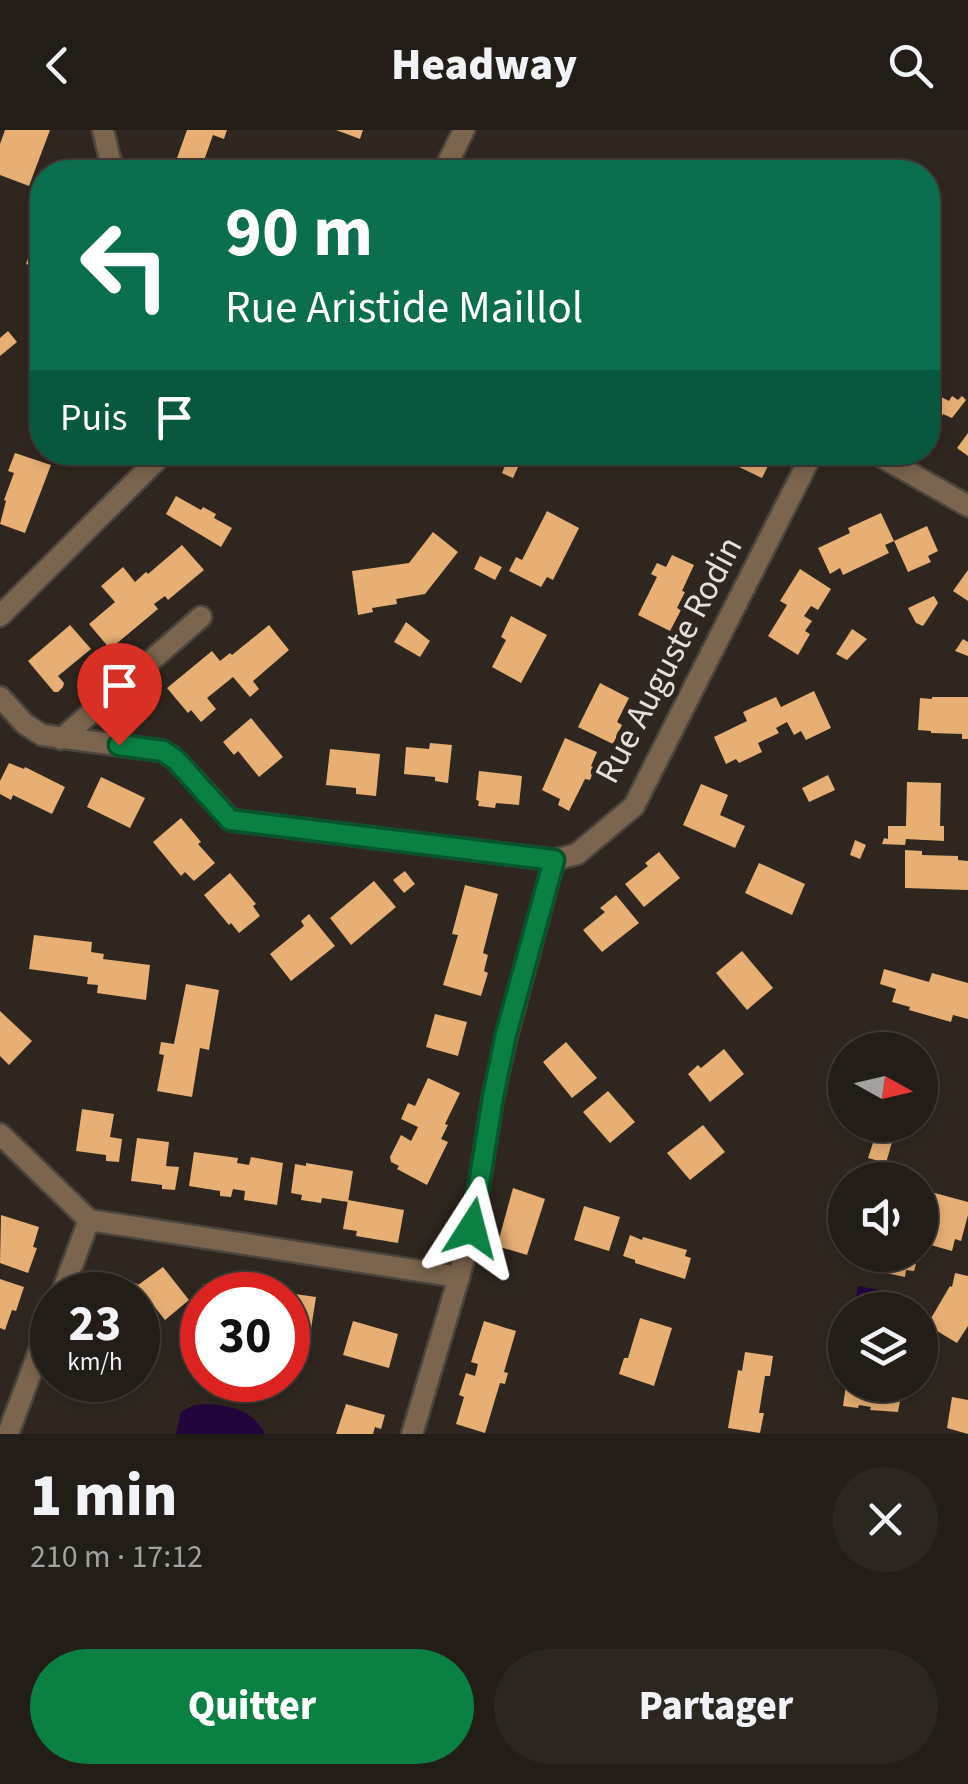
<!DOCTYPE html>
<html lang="fr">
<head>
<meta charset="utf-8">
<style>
	:root { --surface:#231d17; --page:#2b2620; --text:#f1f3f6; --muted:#a3a2a1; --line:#403b36; --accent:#0b8043 }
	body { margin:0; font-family:"Source Sans 3",sans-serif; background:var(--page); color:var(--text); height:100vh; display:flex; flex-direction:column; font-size:38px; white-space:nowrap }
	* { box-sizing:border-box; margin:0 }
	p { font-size:32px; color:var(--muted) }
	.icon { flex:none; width:55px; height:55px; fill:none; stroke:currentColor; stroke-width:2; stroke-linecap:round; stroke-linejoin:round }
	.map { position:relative; height:1304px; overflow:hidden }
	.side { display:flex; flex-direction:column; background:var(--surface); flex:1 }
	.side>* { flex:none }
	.banner { position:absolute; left:30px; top:30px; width:910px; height:305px; border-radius:40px; box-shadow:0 5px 15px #0003,0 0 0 2px var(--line); background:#0b6e4f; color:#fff; overflow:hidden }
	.needle { width:65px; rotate:98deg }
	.fabs { position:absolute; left:828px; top:902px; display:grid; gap:20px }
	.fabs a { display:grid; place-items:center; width:110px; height:110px; border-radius:50%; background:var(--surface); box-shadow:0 5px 15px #0003,0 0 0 2px var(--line); font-size:50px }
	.speed { position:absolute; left:30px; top:1142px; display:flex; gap:20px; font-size:50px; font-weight:700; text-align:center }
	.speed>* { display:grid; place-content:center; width:130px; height:130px; border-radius:50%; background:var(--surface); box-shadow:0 5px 15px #0003,0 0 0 2px var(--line); line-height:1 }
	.speed small { font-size:25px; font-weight:400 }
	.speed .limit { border:15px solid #d22; background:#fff; color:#111 }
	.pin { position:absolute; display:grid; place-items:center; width:85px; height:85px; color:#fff; margin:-102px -42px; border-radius:50% 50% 50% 0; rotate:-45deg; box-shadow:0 0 10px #0007 }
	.pin .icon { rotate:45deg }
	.me { position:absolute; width:110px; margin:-55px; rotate:9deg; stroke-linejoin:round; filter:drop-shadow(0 0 8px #0008) }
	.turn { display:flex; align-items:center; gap:35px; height:210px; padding:0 30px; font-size:45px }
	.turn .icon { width:130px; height:130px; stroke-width:2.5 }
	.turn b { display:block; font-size:70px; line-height:85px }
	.then { display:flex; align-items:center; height:95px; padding:0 30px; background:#0003; gap:20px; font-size:38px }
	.round { display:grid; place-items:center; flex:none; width:105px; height:105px; border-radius:52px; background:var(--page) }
	.overview { display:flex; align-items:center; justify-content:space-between; height:170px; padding:0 30px }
	h1 { font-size:60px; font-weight:800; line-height:75px }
	.cta { display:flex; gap:20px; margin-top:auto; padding:20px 30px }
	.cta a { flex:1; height:115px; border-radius:60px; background:var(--accent); color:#fff; font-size:40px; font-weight:800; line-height:115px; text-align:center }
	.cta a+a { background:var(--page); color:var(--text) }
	header { display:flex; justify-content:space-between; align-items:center; height:130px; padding:0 30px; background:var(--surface); font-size:45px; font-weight:800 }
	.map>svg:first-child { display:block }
	.water { fill:#23053e }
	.building { fill:#e7af74 }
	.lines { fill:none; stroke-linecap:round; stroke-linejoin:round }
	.street-casing { stroke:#4c453d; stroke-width:25 }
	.street { stroke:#7c654e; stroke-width:20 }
	.route-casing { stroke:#07532c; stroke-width:25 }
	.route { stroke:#0b8043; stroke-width:18 }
	.labels { text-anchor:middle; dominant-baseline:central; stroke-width:10; stroke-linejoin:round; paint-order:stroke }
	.street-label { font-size:35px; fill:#e5e0da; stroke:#2f271f }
</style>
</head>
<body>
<header><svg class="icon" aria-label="back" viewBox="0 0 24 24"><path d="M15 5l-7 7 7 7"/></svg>Headway<svg class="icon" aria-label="search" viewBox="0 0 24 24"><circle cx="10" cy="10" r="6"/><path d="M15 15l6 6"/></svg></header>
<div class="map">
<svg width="968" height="1304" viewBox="0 0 968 1304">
	<rect width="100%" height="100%" fill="#2f271f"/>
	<g class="water">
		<path d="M858,1156l33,6v5l5,6 -7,4 -1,3 -33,-7z"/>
		<path d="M210,1274c23,2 45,8 55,30h-89l5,-22 13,-7z"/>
	</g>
	<g class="building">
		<path d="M5,0h45l-21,56 -29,-11v-31z"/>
		<path d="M187,0h40l-3,9 -11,-4 -13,37h-28z"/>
		<path d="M336,0h27l-3,9z"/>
		<path d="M40,96l2,1v43l-16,-6z"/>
		<path d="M8,201l9,11 -17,14v-18z"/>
		<path d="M42,214v19l-9,-12z"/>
		<path d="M928,260l21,11 3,-5 6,4 4,-4 4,4 -14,18 -9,-4 -15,32z"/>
		<path d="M968,303v23l-11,-8z"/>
		<path d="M511,322h14l-12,26 -11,-5z"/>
		<path d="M717,322h58l-13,26 -46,-22z"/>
		<path d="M15,323l36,12 -26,68 -25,-9 6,-23 -2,-1 10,-27 -6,-2z"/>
		<path d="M176,366l25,14 2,-3 13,7 -2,4 18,10 -11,19 -55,-33z"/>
		<path d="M547,381l32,17 -26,52 -6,-3 -6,10 -32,-16 7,-14 6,3z"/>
		<path d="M881,383l13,28 -9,4 4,8 -46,22 -3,-7 -10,6 -12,-26 32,-15 -2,-5z"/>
		<path d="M927,396l11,25 -10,5 3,6 -23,10 -14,-31z"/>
		<path d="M433,402l25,20 -33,42 -29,5 1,5 -25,4 1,4 -15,3 -6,-44 57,-8z"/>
		<path d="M182,415l22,25 -36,30 -3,-4 -11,8 4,5 -48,40 -21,-25 26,-22 -14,-16 22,-19 12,15 11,-10 2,2z"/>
		<path d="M672,425l22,10 -12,26 3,1 -8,16 4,2 -11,21 -32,-16 19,-38 -6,-3 6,-11 9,4z"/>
		<path d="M480,426l22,11 -7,13 -21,-11z"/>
		<path d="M800,439l31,20 -13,21 -7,-4 -7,10 8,5 -7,10 5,3 -12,21 -30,-19 19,-31 -7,-4z"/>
		<path d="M968,440v31l-15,-10z"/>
		<path d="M934,466l4,7 -9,14 -6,9 -7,-3 -8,-15z"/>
		<path d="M511,486l36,19 -26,48 -29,-16 14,-27 -5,-3z"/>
		<path d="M406,492l24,19 -10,16 -26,-15z"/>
		<path d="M70,495l21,24 -33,27 6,7 -1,4 -5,5h-4l-26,-31z"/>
		<path d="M269,495l20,25 -36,31 6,8 -9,8 -17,-20 -26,21 9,11 -15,13 -10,-12 -3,3 -21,-25 45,-37 8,10 10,-8 2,2z"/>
		<path d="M852,499l15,10 -20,21 -11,-6z"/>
		<path d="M963,509l5,3v14l-13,-5z"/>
		<path d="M600,553l29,15 -12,24 5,3 -9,19 -35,-17z"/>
		<path d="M814,561l17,37 -25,12 -5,-9 -7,4 -7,-13 -11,6 3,5 -21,10 4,9 -23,11 -3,-4 -10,5 -12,-27 33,-16 -4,-9 33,-15 5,10z"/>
		<path d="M932,567h36v42h-6v-5l-31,-1v-2l-13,-1 2,-32 12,1z"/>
		<path d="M251,588l32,39 -24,20 -21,-26 -4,4 -11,-13z"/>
		<path d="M565,608l32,14 -6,14 4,2 -5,12 -5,-1 -16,32 -11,-6 2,-6 -18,-9z"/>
		<path d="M430,613l22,2 -4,38 -13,-2v-4l-31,-3 2,-27 23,2z"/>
		<path d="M330,619l50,5 -4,42 -20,-2v-6l-30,-3z"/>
		<path d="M9,633l15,6 1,-2 40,20 -13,27 -39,-19 -2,5 -11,-6v-13z"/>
		<path d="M479,641l43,5 -3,29 -23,-2 -1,5 -17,-2 1,-5 -3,-1z"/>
		<path d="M828,645l7,15 -26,12 -7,-14z"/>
		<path d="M101,647l44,21 -15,30 -43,-21z"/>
		<path d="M907,652l34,1 -1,43h4v15l-38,-2 -1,6 -23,-1 2,-6 4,1v-13h18z"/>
		<path d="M701,654l27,11 -8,20 25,11 -10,22 -52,-23z"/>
		<path d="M181,688l20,24 -3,2 17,19 -21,18 -9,-9 -4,4 -28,-34z"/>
		<path d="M855,710l11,5 -6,14 -10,-4z"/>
		<path d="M905,720l17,1v4l36,1v4l10,1v29l-63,-2z"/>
		<path d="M659,722l21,26 -36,29 -19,-23 23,-18 -3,-3z"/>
		<path d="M759,733l46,21 -13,31 -47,-22z"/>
		<path d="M405,741l10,13 -11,9 -11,-13z"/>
		<path d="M230,743l26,31 -3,2 7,10 -21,17 -8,-10 -2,2 -25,-30z"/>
		<path d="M374,751l22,26 -45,38 -21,-27z"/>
		<path d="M465,755l33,9 -15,59 5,2 -4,16 4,2 -7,23 -38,-11 15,-50 -6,-1z"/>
		<path d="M616,765l23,28 -37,29 -19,-22 22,-18 -5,-4z"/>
		<path d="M309,784l26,32 -44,35 -21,-27 34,-28 -3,-5z"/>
		<path d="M34,805l58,7 -1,10 13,2 -1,5 47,6 -4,35 -49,-7 1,-8 -11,-1 1,-7 -59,-8z"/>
		<path d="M742,821l31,37 -26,22 -31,-37z"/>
		<path d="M884,839l45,13 3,-9 36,10v36l-15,-4 -2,7 -42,-12 1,-3 -18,-5 4,-13 -16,-5z"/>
		<path d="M186,854l33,6 -10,60 -9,-2 -8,49 -35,-6 7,-36 -5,-1 2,-12 13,2z"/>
		<path d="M0,881l32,30 -23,24 -9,-9z"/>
		<path d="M435,884l32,8 -9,34 -32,-9z"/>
		<path d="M566,912l31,36 -25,20 -29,-36z"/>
		<path d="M724,919l20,25 -34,28 -22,-28 10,-9 3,3z"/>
		<path d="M428,948l32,15 -15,31 3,1 -7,14 7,3 -21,43 -30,-16 2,-3 -8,-4 -1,-5 11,-22 10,6 7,-14 -17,-8 7,-16 7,3z"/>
		<path d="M845,948v38l-13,-4 10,-32z"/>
		<path d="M608,961l27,31 -25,21 -27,-31z"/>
		<path d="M82,979l32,5 -4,23 12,2 -3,23 -13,-1v-6l-30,-4z"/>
		<path d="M703,995l22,27 -35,28 -23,-27z"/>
		<path d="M860,995h37l-11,38 -18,-5 8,-24 -17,-5z"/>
		<path d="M137,1008l32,4 -3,24 13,1 -4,23 -13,-1v-4l-31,-4z"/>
		<path d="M194,1022l44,6 -1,5 12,2 2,-8 32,6 -6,42 -33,-5 1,-9 -12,-2 -2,8 -11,-1v-5l-31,-5z"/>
		<path d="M306,1033l47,8 -5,31 -26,-4 -1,5 -20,-3 1,-5 -11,-2 4,-29 11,2z"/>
		<path d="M513,1058l32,11 -18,56 -30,-9z"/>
		<path d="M920,1059l48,13v13l-7,26 -6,-2 -3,12 -32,-9z"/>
		<path d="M348,1070l56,10 -6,33 -42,-7 1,-5 -14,-2z"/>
		<path d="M584,1076l36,11 -11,34 -35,-11z"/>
		<path d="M1,1085l38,12 -6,20 4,1 -9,25 -28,-10z"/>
		<path d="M630,1105l12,5 1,-3 44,13 -2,6 6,2 -6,21 -50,-16v-3l-12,-4z"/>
		<path d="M871,1125l45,9 -2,7 -8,-1 -1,7 -37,-8z"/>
		<path d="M163,1137l26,33 -24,20 -15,-19 -12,9v-15h-10l-3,-4 11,-8 2,2z"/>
		<path d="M955,1143l13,3v50l-11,17 -30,-18 23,-39 2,1z"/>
		<path d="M0,1149l24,8 -8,24 -4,-1 -7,20 -5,-2z"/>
		<path d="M226,1152l61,11v2h-86l2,-11 22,4z"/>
		<path d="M288,1163l28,4 -5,32 -23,-4z"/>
		<path d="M640,1188l32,10 -18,58 -35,-12 5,-16h4z"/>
		<path d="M353,1191l45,13 -9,34 -46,-13z"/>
		<path d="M484,1191l32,10 -12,41 4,1 -3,11 -5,-1 -15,50 -29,-9 8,-27 -5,-2 7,-22 9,3 3,-12 -7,-2z"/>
		<path d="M745,1222l28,4 -3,20h-5l-6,37h5l-4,20 -32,-5 10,-58 4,1z"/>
		<path d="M846,1255h57l-5,27 -28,-2 1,-3 -12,-2 -1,3 -15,-2z"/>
		<path d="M952,1267l16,3v34l-21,-6z"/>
		<path d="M346,1274l39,11 -4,14 -6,-2 -2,7h-37z"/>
	</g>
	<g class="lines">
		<g class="street-casing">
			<g id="street">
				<path d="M103,0l10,42"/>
				<path d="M443,42l21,-42"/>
				<path d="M873,322l95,54"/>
				<path d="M0,486l165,-164"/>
				<path d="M0,567l25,27 17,11 121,16 13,9 55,60 323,40"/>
				<path d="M61,609l140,-122"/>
				<path d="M0,1004l89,86 370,57 -47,157"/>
				<path d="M459,1147l13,-49 21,-131 14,-62 47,-175 23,-6 57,-48 179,-354"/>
				<path d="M61,1165l28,-75"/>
				<path d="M8,1304l44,-117"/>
			</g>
		</g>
		<use href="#street" class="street"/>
	</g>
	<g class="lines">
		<g class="route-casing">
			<path id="route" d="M119,615l44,6 13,9 54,60 324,40 -48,174 -13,63 -21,131"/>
		</g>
		<use href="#route" class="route"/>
	</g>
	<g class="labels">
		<g class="street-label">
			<text transform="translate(669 530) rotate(-62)">Rue Auguste Rodin</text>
		</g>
	</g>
</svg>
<div class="fabs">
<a><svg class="needle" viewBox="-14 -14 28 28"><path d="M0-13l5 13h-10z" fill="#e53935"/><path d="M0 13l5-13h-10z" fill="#a3a2a1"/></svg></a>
<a><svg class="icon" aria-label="sound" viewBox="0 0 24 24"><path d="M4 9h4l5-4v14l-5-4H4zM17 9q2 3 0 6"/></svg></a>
<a><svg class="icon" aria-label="layers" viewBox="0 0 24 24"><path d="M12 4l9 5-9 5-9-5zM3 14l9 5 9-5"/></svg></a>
</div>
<div class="speed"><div>23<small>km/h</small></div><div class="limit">30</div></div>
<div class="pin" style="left:119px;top:615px;background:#d93025"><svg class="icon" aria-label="arrive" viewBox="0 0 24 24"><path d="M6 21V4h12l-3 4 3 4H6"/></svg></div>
<svg class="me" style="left:472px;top:1098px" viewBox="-20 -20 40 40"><path d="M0-17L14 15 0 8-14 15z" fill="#0b8043" stroke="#fff" stroke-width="4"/></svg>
<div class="banner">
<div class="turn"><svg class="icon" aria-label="left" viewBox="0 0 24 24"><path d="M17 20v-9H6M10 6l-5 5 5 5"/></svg><div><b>90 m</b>Rue Aristide Maillol</div></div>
<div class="then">Puis<svg class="icon" aria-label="arrive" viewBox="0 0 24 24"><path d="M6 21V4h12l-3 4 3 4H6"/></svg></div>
</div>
</div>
<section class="side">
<div class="overview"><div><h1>1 min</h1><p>210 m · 17:12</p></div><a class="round"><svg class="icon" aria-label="close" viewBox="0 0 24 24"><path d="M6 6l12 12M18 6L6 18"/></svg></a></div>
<div class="cta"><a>Quitter</a><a>Partager</a></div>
</section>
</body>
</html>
